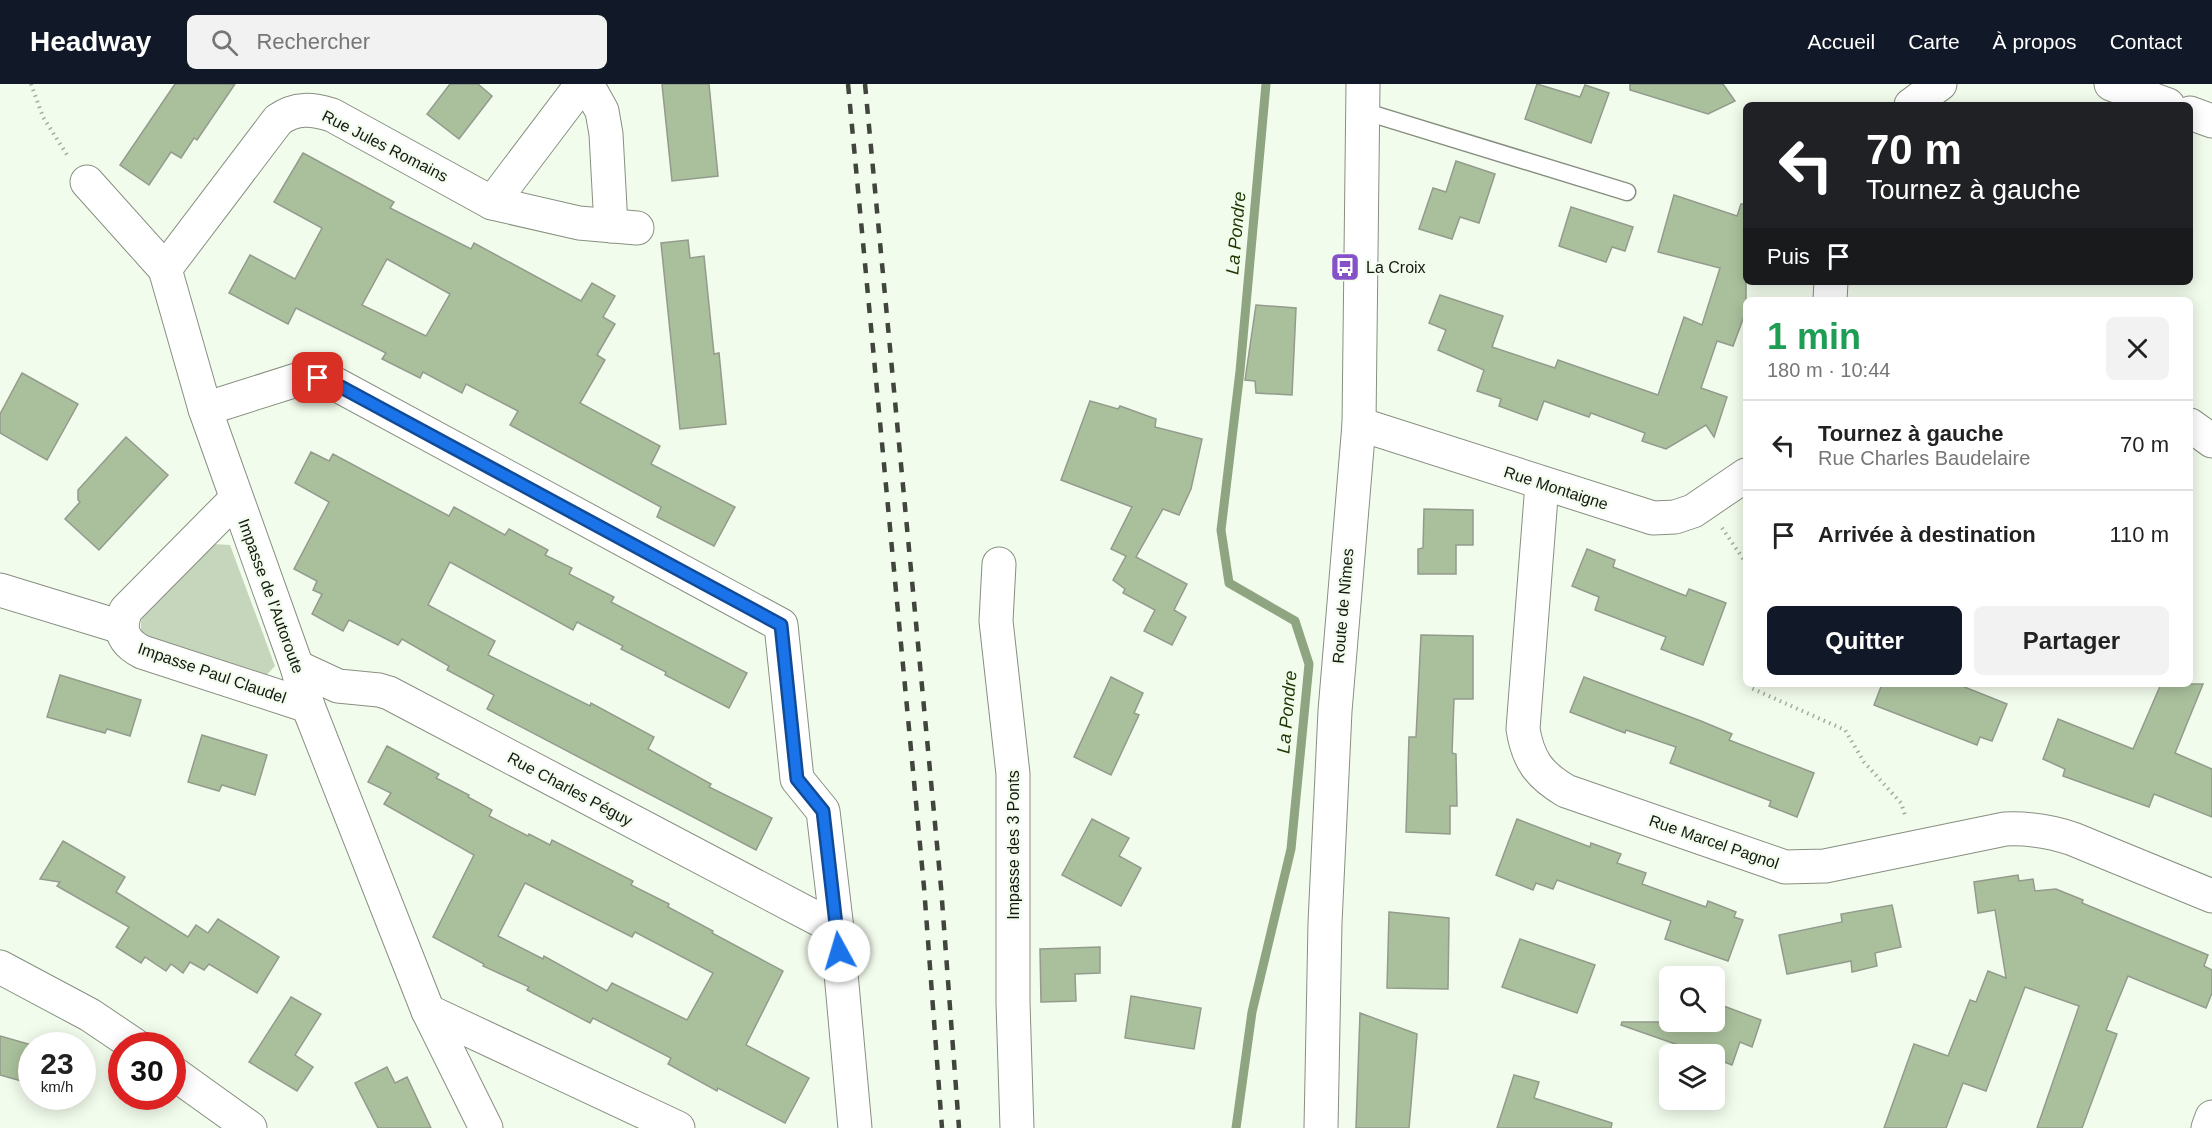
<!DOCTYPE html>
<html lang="fr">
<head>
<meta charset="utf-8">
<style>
	:root { --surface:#fff; --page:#f2f2f2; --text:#222; --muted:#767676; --line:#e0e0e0; --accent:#111827 }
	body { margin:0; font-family:Helvetica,sans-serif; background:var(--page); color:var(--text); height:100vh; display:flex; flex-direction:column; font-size:22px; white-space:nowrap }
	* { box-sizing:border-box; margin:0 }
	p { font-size:20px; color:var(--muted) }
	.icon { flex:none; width:33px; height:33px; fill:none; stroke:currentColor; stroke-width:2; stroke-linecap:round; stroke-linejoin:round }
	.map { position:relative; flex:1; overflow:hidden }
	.details { position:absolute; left:1743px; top:213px; width:450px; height:390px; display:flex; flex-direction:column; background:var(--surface); border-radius:9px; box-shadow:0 3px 15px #0003 }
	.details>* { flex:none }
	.top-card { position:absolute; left:1743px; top:18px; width:450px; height:183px; border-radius:9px; box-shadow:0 3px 15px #0003; background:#202124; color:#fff; overflow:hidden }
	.tools { position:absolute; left:1659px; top:882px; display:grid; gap:12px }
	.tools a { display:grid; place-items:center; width:66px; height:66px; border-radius:9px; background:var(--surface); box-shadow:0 3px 15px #0003; font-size:30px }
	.speed { position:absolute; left:18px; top:948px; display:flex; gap:12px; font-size:30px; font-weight:700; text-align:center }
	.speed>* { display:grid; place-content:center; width:78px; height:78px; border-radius:50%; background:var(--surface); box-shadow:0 3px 15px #0003; line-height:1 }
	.speed small { font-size:15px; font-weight:400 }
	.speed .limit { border:9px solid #d22; background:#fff; color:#111 }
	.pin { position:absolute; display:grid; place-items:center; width:51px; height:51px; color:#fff; margin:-26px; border-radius:12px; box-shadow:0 3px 9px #0006 }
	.me { position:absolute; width:66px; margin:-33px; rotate:354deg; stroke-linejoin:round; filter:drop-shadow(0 0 4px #0008) }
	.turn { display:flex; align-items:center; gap:21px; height:126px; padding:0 24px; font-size:27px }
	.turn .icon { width:78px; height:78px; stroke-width:2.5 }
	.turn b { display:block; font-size:42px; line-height:51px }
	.then { display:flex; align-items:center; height:57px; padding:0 24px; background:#0003; gap:12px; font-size:22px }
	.round { display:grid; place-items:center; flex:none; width:63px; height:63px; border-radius:9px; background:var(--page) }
	.summary { display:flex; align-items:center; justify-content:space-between; height:102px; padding:0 24px }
	h1 { font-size:36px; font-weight:700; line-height:45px; color:#1e9e55 }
	.action { display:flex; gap:12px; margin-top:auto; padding:12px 24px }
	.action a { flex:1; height:69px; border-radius:9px; background:var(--accent); color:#fff; font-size:24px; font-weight:700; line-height:69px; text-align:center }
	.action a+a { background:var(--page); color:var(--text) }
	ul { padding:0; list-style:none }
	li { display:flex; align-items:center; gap:18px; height:90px; padding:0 24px; border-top:2px solid var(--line) }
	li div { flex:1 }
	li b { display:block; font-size:22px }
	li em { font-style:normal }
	header { display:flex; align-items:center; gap:36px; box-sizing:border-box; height:84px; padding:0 30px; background:var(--accent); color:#fff }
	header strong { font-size:28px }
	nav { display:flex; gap:33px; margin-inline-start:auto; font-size:21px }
	.search { width:420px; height:54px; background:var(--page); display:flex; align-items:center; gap:15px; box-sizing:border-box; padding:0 21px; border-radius:9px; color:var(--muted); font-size:22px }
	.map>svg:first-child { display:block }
	.green { fill:#c6d6bc }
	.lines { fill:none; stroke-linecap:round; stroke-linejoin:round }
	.stream { stroke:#8fa481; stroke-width:9 }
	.building { fill:#aac09c; stroke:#929b8c; stroke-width:1.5; fill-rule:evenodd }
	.lane-casing { stroke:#878f81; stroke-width:19 }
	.street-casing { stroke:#878f81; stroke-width:35 }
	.secondary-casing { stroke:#878f81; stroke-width:35 }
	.path { stroke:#a4ab9f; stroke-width:4; stroke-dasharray:1.5 4.5; stroke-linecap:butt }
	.lane { stroke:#fff; stroke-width:16 }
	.street { stroke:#fff; stroke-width:33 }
	.secondary { stroke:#fff; stroke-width:33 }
	.rail { stroke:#41453e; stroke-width:4.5; stroke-dasharray:10 10; stroke-linecap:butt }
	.route-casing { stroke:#114b97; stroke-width:15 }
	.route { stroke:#1a73e8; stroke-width:10 }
	.labels { text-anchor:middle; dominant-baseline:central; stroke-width:4.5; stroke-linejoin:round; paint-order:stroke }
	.street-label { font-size:16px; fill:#141712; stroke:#f2fcec }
	.poi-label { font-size:16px; fill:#141712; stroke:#f2fcec; text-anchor:start }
	.water-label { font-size:18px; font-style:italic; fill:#1c3701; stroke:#f2fcec }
</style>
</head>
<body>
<header>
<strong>Headway</strong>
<div class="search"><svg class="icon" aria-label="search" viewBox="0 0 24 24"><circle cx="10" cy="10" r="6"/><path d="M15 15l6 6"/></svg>Rechercher</div>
<nav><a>Accueil</a><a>Carte</a><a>À propos</a><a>Contact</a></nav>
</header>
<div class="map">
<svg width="2212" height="1044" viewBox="0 0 2212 1044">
	<rect width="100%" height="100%" fill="#f2fcec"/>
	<path class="green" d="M213,460l17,1 45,121 -14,15 -120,-46v-14l6,-11z"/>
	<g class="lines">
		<path class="stream" d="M1236,1044l16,-116 39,-163 18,-185 -14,-43 -66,-38 -8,-53 19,-159 26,-287"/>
	</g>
	<g class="building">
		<path d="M175,0h60l-38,56 -3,-2 -13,20 -10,-6 -22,33 -29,-20z"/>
		<path d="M450,0h28l14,12 -33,43 -32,-25z"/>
		<path d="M662,0h47l9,92 -46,5z"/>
		<path d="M1537,0l43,13 5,-12 24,8 -18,50 -66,-24z"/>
		<path d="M1630,0h93l12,17 -27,13 -78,-24z"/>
		<path d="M303,69l91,49 -4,6 81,41 3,-6 107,58 11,-18 23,13 -12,21 12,7 -18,31 8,5 -25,43 80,43 -9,18 84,43 -21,39 -57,-29 4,-10 -151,-82 8,-14 -52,-27 -4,9 -39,-21 -3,6 -38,-19 4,-6 -90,-45 -8,16 -59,-31 21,-38 45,24 27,-51 -48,-26zM387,175l63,35 -24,42 -64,-31z"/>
		<path d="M1456,77l39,13 -16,49 -19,-6 -8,22 -33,-10 14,-41 13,4z"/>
		<path d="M1674,111l63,21 4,-12h5v107l-13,35 -16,-5 -16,47 26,9 -13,40 -8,-12 -40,24 -24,-8 3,-8 -54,-20 -2,4 -45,-16 -7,19 -38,-14 2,-7 -24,-8 7,-21 -46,-20 8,-20 -17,-7 11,-28 63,21 -11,31 63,21 3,-8 100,35 26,-78 18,8 18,-57 -62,-16z"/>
		<path d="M1571,123l62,20 -8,24 -13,-4 -6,15 -47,-16z"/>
		<path d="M688,156l2,18 14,-2 10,98 5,-1 7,71 -46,5 -19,-186z"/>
		<path d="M1256,221l40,3 -4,87 -36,-2 -1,-12 -10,-1z"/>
		<path d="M22,289l56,31 -31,56 -47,-27v-19z"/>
		<path d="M1090,317l28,8 2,-3 36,13 -1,8 47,12 -11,50 -12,26 -16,-6 -27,48 51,27 -13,26 12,7 -14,28 -28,-14 11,-21 -32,-17 2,-4 -12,-9 13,-24 -15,-7 21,-42 -71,-27z"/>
		<path d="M126,353l42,38 -69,75 -34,-31 15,-17 -2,-2v-10z"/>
		<path d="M311,368l18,9 4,-7 116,62 5,-9 51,28 4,-6 39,21 -3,5 27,13 -3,6 45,23 -3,5 136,71 -18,35 -64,-33 1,-3 -45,-23 2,-3 -46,-24 -4,8 -123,-68 -22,43 67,36 -7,14 102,51 1,-3 63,34 -6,12 63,35 -2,3 63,31 -16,32 -269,-141 7,-14 -47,-25 2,-4 -47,-27 -4,6 -49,-25 -6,11 -31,-17 10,-20 -9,-4 4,-9 -23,-12 35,-67 -34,-19z"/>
		<path d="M1424,425l49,1v35h-17v29h-38v-25l5,-1z"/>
		<path d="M1587,465l28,11 -2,7 73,29 3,-7 37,14 -23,62 -42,-16 5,-12 -71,-27 4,-13 -27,-11z"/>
		<path d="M1421,551l52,1v63h-19l-2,54 4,1 1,52h-7v28l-44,-2 3,-95h7z"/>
		<path d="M60,591l81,25 -11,36 -23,-7 -2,4 -58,-16z"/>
		<path d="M1111,593l32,16 -9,20 5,2 -28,60 -37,-18z"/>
		<path d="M1584,593l117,44 31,13 -3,6 85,33 -17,44 -28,-11 2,-5 -101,-38 6,-16 -50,-17 -1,3 -55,-21z"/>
		<path d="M1882,600h75l50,20 -15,37 -12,-4 -3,8 -103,-40z"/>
		<path d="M2161,600h42l-28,69 37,16v48l-58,-23 -5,13 -86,-31 2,-7 -22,-10 15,-40 75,30z"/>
		<path d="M202,651l65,20 -12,40 -33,-10 -3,6 -31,-9z"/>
		<path d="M387,662l52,28 -3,4 33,17 -1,2 24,13 -3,6 39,20 1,-2 21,11 2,-5 81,41 -2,4 38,19 -1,3 45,24 -1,2 71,38 -37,74 63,33 -24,45 -67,-35 -1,3 -49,-27 3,-6 -78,-40 -3,5 -63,-33 2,-3 -46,-21 1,-2 -51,-27 41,-82 -90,-51 7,-11 -23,-11zM525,799l107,54 3,-5 78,41 -26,47 -75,-37 -5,8 -63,-35 -1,3 -45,-23z"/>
		<path d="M1092,735l37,19 -10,18 22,12 -20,38 -59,-31z"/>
		<path d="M1517,735l73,28 1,-4 30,11 -4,9 29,10 -4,11 64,23 2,-6 28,11 -2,5 9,3 -15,41 -63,-22 6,-18 -114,-41 -4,9 -17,-6 -3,7 -37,-15z"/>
		<path d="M63,757l62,36 -9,15 72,45 8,-12 12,8 10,-14 61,38 -22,36 -48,-29 -5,6 -14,-8 -7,11 -12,-9 -5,7 -21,-14 -4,6 -25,-16 13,-20 -72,-41 3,-4 -20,-3z"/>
		<path d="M2018,791l1,6 14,-2 2,12 21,-2 27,11 -1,3 126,52 -4,11 8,4v23l-6,15 -78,-32 -22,54 11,4 -35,94h-45l42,-122 -54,-19 -39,104 -23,-8 -17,45h-62l30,-84 34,12 22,-56 6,2 12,-31 18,7 -11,-68 -17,3 -4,-31z"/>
		<path d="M1892,821l9,42 -26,6 2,13 -25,6 -1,-11 -64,13 -8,-39 63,-13 -1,-8z"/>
		<path d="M1389,828l60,6 -1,71 -61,-1z"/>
		<path d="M1520,855l75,26 -18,48 -75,-26z"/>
		<path d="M1100,863v26l-25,1 1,27 -35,1 -1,-53z"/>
		<path d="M1131,912l70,12 -7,41 -69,-11z"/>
		<path d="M291,913l30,17 -26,41 18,12 -16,24 -48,-29z"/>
		<path d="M1721,921l40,15 -9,27 -12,-5 -8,23 -18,-7v-4h-10l-83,-29 1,-3h93z"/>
		<path d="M1360,929l57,21 -8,94h-53z"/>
		<path d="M0,952l32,9v39l-32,-9z"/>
		<path d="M387,983l8,16 12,-6 24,51h-53l-23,-45z"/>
		<path d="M1514,991l25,7 -5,16 78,25 -1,5h-114z"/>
	</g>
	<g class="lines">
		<g class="lane-casing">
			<path id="lane" d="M1363,27l264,81"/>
		</g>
		<g class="street-casing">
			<g id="street">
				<path d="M587,0l15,27 4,23 5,92"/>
				<path d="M2111,0l57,21"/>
				<path d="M1911,21l29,-21"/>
				<path d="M2190,29l22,8"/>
				<path d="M87,98l78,87 40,140 92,258 11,39 120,305 58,117"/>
				<path d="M492,119l87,20 58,5"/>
				<path d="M165,185l113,-149c18,-13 34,-11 54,-5l160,88 90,-119"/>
				<path d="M1830,216l1,-18"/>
				<path d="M205,325l101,-32 24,4 451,244 16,154 26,32 14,118 18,199"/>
				<path d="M1359,340l294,94 22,-1 18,-6 53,-36"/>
				<path d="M2190,341l22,16"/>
				<path d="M1542,400l-19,245c5,31 16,46 43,62l219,76 40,-1 180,-37c25,-1 45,2 68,10l139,57"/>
				<path d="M236,415l-110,111c-8,20 -3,32 16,42l166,54"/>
				<path d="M999,480l-3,57 17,153v229l4,125"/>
				<path d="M0,506l121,37"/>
				<path d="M297,583l41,19 41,4 10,3 448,236"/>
				<path d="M0,883l90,48 46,31"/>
				<path d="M428,927l250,117"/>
				<path d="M172,988l78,56"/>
				<path d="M2208,1044l4,-11"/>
			</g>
		</g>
		<g class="secondary-casing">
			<path id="secondary" d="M1321,1044l4,-205 10,-212 24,-287 4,-340"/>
		</g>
		<g class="path">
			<path d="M31,0l12,33 26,41"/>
			<path d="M1722,444l24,35"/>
			<path d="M1753,600l-2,4 94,42 19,32 37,41 5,15"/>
		</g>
		<use href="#lane" class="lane"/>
		<use href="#street" class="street"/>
		<use href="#secondary" class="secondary"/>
		<g class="rail">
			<path d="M848,0l76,803 18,241"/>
			<path d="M865,0l76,803 18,241"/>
		</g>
	</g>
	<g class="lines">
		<g class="route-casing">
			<path id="route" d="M318,294l12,3 451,244 16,154 26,32 16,140"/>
		</g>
		<use href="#route" class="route"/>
	</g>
	<defs>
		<g id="bus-square" transform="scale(1.5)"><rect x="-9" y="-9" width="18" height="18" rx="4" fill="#8451c9" stroke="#f2fcec"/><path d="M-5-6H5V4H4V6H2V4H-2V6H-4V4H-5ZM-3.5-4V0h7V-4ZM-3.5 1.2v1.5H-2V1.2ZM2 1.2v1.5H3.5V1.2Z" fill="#fff"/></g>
	</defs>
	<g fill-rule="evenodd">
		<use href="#bus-square" x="1345" y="183"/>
	</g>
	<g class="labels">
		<g class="street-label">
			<text transform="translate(385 62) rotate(27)">Rue Jules Romains</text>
			<text transform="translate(1556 404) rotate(18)">Rue Montaigne</text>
			<text transform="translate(271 512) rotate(70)">Impasse de l'Autoroute</text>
			<text transform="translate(1343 522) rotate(-85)">Route de Nîmes</text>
			<text transform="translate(212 589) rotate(19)">Impasse Paul Claudel</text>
			<text transform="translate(570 705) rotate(28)">Rue Charles Péguy</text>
			<text transform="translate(1714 758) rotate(19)">Rue Marcel Pagnol</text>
			<text transform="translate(1013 761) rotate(-90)">Impasse des 3 Ponts</text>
		</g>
		<g class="poi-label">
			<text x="1366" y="183">La Croix</text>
		</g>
		<g class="water-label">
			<text transform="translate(1236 149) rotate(-85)">La Pondre</text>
			<text transform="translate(1287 628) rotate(-85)">La Pondre</text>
		</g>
	</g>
</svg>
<div class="tools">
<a><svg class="icon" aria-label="search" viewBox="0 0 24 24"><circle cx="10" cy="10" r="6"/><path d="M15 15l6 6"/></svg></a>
<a><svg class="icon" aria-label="layers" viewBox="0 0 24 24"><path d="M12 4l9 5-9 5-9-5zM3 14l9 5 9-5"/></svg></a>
</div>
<div class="speed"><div>23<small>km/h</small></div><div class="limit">30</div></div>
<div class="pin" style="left:318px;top:294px;background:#d93025"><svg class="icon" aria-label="arrive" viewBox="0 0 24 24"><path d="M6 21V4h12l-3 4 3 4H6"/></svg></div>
<svg class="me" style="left:839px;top:867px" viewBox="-20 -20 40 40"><circle r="19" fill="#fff"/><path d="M0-13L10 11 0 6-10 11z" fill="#1a73e8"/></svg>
<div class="top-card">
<div class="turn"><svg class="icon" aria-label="left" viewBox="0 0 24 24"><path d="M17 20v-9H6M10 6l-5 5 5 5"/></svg><div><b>70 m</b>Tournez à gauche</div></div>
<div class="then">Puis<svg class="icon" aria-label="arrive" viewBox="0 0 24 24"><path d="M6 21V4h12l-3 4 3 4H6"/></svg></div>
</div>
<section class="details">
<div class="summary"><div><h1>1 min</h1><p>180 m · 10:44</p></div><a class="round"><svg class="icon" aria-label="close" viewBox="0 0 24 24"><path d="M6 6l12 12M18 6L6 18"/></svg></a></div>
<ul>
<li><svg class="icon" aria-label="left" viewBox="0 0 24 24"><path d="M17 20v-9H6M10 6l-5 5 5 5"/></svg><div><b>Tournez à gauche</b><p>Rue Charles Baudelaire</p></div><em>70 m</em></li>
<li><svg class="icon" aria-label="arrive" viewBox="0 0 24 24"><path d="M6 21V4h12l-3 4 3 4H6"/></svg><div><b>Arrivée à destination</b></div><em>110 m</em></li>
</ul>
<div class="action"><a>Quitter</a><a>Partager</a></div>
</section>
</div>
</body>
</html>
